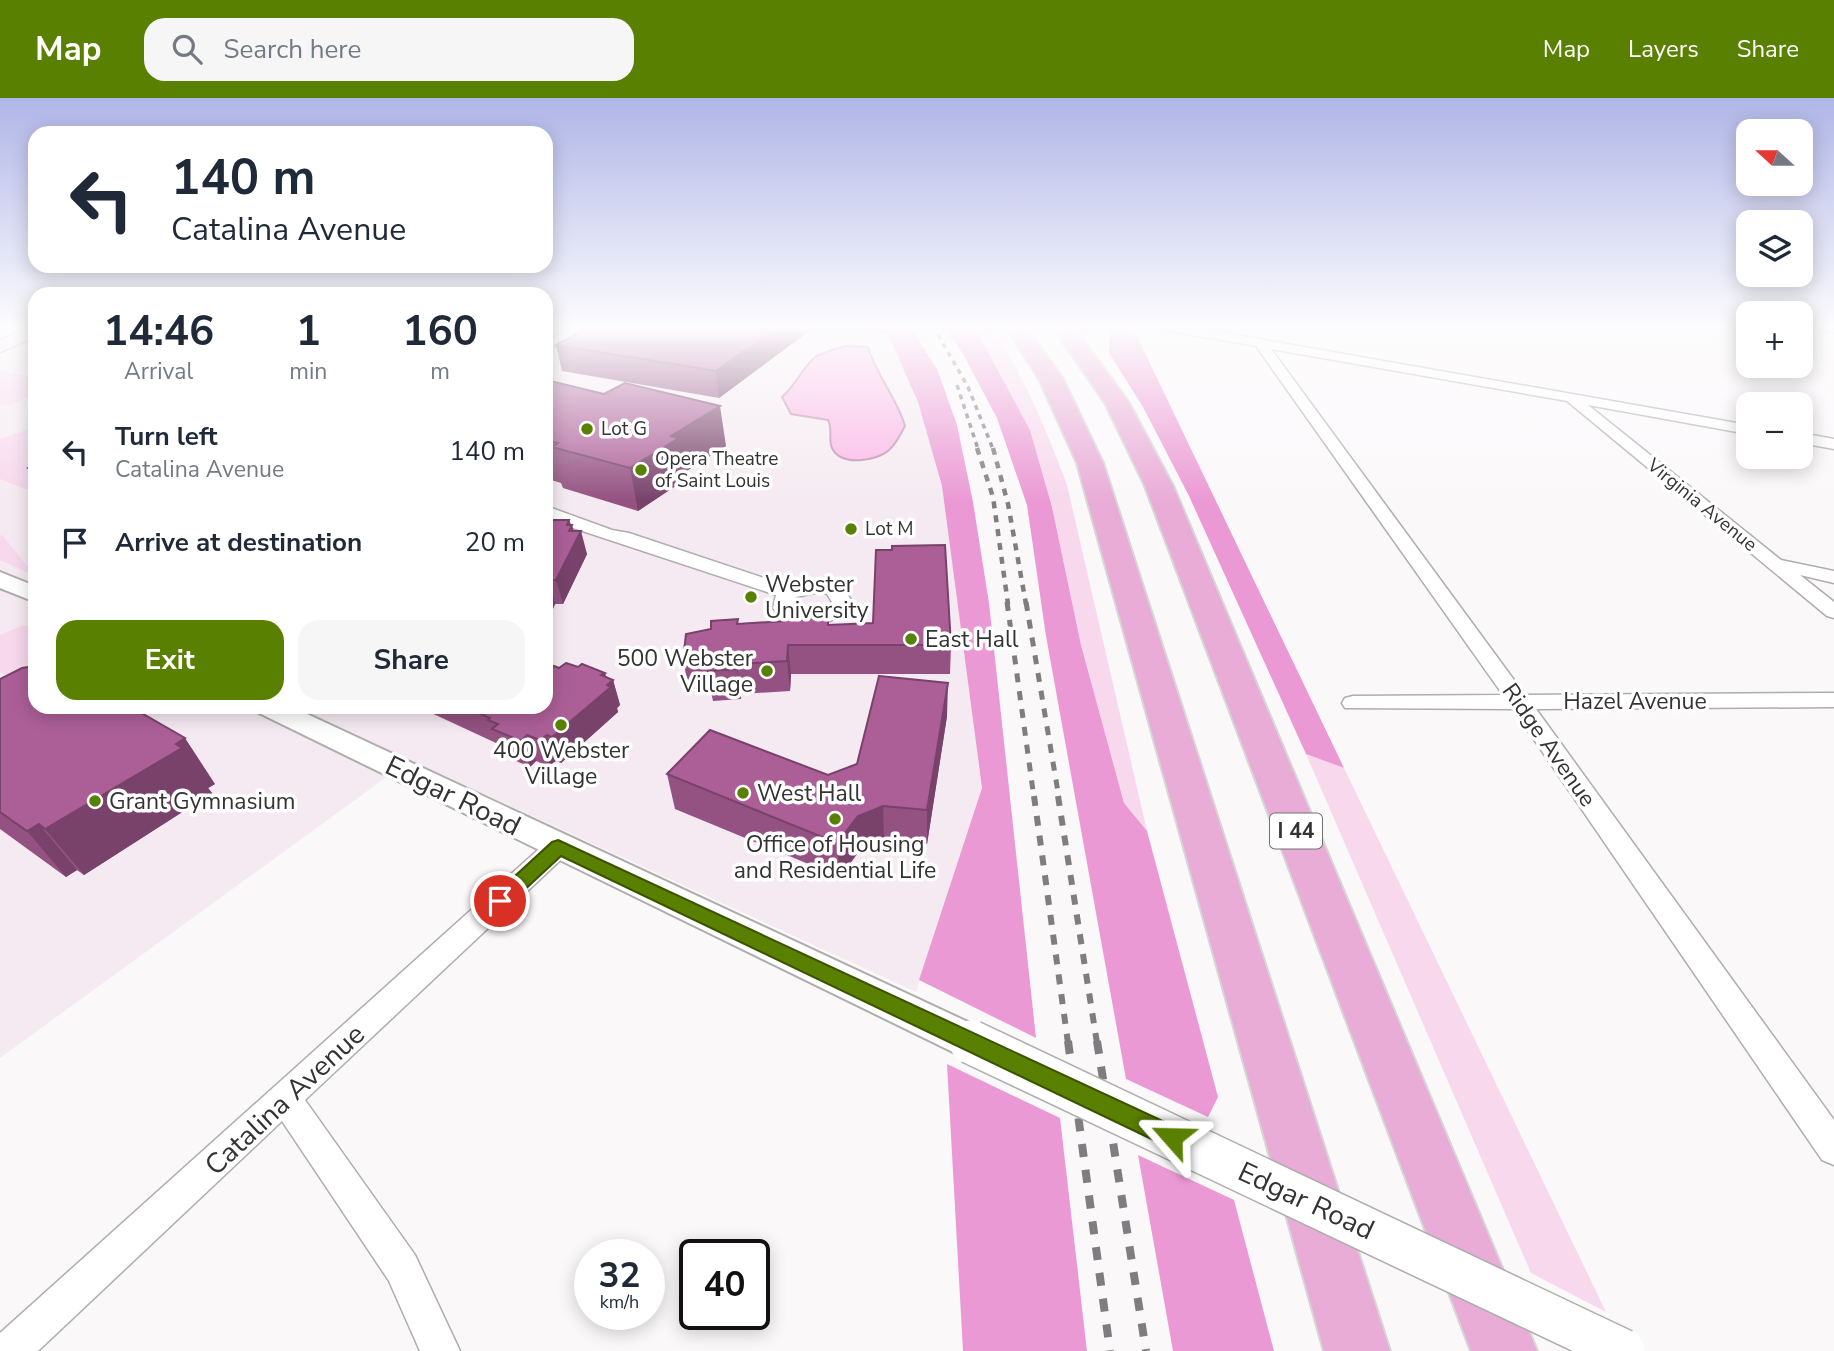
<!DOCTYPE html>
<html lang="en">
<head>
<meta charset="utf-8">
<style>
	:root { --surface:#fff; --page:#f6f6f7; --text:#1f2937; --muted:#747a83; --accent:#598000 }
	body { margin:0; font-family:"Nunito Sans",sans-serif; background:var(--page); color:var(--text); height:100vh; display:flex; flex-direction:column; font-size:26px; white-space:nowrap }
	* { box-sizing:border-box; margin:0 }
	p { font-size:23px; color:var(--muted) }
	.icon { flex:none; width:38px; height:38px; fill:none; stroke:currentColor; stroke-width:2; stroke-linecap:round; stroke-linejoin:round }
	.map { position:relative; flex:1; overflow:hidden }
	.drawer { position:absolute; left:28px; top:189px; width:525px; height:427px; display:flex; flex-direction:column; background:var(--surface); border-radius:21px; box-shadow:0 4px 18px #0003 }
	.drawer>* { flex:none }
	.guide { position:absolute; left:28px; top:28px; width:525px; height:147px; border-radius:21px; box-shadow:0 4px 18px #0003; background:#fff; color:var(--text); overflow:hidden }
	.needle { width:46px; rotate:291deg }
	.tools { position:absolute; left:1736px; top:21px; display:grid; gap:14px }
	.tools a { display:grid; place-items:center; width:77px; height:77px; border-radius:14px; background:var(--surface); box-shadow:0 4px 18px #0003; font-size:35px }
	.speed { position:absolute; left:574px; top:1141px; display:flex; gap:14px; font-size:35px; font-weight:700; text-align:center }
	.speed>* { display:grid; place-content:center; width:91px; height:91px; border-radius:50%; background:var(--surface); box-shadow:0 4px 18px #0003; line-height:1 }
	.speed small { font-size:18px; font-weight:400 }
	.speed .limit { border:4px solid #111; border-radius:10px; background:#fff; color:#111 }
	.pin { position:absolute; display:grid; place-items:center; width:60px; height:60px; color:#fff; margin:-30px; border:4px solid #fff; border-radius:50%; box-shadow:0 2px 7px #0007 }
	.me { position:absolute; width:77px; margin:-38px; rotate:295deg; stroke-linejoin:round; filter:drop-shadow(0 0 5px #0008) }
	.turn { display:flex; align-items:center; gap:24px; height:147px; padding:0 28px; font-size:32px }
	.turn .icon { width:91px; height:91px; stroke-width:2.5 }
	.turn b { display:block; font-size:49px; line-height:60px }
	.eta { display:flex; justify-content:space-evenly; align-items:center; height:119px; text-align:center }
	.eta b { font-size:42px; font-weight:700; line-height:49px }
	.action { display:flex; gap:14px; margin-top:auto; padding:14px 28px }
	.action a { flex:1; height:80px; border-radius:21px; background:var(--accent); color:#fff; font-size:28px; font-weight:700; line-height:80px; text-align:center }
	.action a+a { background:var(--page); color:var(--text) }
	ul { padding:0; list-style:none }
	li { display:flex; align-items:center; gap:21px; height:91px; padding:0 28px }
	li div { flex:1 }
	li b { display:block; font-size:26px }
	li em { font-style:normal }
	header { display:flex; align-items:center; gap:42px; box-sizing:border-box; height:98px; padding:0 35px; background:var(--accent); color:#fff }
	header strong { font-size:33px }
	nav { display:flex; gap:38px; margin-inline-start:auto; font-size:24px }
	.search { width:490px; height:63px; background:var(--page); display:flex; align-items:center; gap:18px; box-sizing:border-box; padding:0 24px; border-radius:21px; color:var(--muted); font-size:26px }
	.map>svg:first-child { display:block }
	.built { fill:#f5eaf1 }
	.green { fill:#f7d8ed }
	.forest { fill:#eb99d4 }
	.water { fill:#fab6e6; stroke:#bf8fb1; stroke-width:2 }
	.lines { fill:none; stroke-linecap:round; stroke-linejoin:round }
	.minor-casing { stroke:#afacae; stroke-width:3 }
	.tertiary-casing { stroke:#afacae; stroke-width:4 }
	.secondary-casing { stroke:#afacae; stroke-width:3 }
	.motorway-casing { stroke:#d6d6d6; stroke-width:4 }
	.minor { fill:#fff; fill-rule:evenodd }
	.tertiary { fill:#fff; fill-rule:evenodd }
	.secondary { fill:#f8e6f3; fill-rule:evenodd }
	.motorway { fill:#e9acd7; fill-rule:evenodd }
	.rail-far4 { stroke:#7f7d7f; stroke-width:3.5; stroke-dasharray:5 5; stroke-linecap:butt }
	.rail-far3 { stroke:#7f7d7f; stroke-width:4.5; stroke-dasharray:7 7; stroke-linecap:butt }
	.rail-far2 { stroke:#7f7d7f; stroke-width:5; stroke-dasharray:9 9; stroke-linecap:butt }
	.rail-far1 { stroke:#7f7d7f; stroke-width:6; stroke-dasharray:10 10; stroke-linecap:butt }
	.rail { stroke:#7f7d7f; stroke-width:8; stroke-dasharray:13 13; stroke-linecap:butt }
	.tertiary-bridge-casing { stroke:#afacae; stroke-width:46; stroke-linecap:butt }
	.tertiary-bridge { stroke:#fff; stroke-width:43 }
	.wall { fill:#945282 }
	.shaded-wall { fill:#78426a }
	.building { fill:#ac5f97; stroke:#78426a; stroke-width:2 }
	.route { fill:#598000; stroke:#3a5300; stroke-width:2 }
	.poi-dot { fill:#598000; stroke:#fff; stroke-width:2.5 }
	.labels { text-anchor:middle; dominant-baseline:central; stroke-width:7; stroke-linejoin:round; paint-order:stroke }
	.far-poi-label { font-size:19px; fill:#343334; stroke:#fff; text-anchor:start }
	.far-street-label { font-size:19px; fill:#343334; stroke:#fff }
	.shield { fill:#fff; stroke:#717071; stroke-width:2 }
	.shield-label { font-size:21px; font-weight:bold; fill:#343334 }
	.poi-label { font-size:23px; fill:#343334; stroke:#fff; text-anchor:start }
	.street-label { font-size:23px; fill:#343334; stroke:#fff }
	.near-street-label { font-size:28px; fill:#343334; stroke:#fff }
</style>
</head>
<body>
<header>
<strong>Map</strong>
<div class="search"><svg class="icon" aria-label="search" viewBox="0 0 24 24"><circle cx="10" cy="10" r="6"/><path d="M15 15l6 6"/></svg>Search here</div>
<nav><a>Map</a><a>Layers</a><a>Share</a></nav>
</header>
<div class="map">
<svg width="1834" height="1253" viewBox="0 0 1834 1253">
	<rect width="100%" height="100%" fill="#fbf8fa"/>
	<path class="built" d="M546,228h31l-3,2 12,3 9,-5h251l42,8 30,68 24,84 40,302 -66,204 -506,-232 -410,298v-707l35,-15v371h511z"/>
	<g class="green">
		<path d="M974,228h17c33,50 55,103 76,159l80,346 -23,-28 -43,-158 -29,-138 -22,-77z"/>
		<path d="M0,272l35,8v16l-27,12 -8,-2z"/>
		<path d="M35,329v62h-10l-25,-10v-40z"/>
		<path d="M0,437l3,1 32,40 -35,-16z"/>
		<path d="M35,526v67l-35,-19v-37l21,-9z"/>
		<path d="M1306,656l38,14 262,544 -75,-39z"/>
	</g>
	<g class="forest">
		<path d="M846,228h64l27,43 20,56 16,77 16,101 47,435 -117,-58 63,-192 -40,-302 -24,-84 -30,-68 -44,-6z"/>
		<path d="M944,228h30l56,104 22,77 29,138 43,158 23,28 71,266 -10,20 -82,-38 -80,-443 -19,-131 -30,-87 -34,-64z"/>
		<path d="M1110,228h22l212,442 -38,-14 -117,-258 -46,-89 -34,-54z"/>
		<path d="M947,966l113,54 27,233h-124z"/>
		<path d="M1138,1057l96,45 40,151h-101z"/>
	</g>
	<path class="water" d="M846,248l22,1c8,28 29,51 37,79 -4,8 -9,18 -16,24 -12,11 -48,17 -57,-2 -4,-8 1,-19 -4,-28l-37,-6 -9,-17c14,-12 19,-27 32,-39 8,-6 22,-9 32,-12z"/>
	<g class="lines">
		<g class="minor-casing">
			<g id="minor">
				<path d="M575,228h15l-44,25v-9z"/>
				<path d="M1158,228h27l563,99v9l-160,-29 193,155 53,11v12l-34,-8 34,27v16l-7,-2 -260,-215 -296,-52 254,346 309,-2v14l-298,2 298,411v45l-12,-5 -309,-451 -168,-1 -3,-5 3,-5 8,-2 150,-1 -247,-349 -92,-16z"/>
				<path d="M1817,228h17v6l-15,-3z"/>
				<path d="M1801,335l33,6v10l-33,-6z"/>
				<path d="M546,408l66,24 17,3 159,53c24,-8 52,-11 64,16 -17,27 -59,34 -79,6l3,-13 -230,-76zM820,494l7,2 5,8c-11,13 -25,15 -39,5l3,-10z"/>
				<path d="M558,739l9,3 4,7 -4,7 -262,246 110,155 45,96h-40l-31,-70 -107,-160 -244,230h-38v-18l549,-493z"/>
			</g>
		</g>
		<g class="tertiary-casing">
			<g id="tertiary">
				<path d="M0,474l35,14v16l-35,-14z"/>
				<path d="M255,609h37l693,323 5,12 -5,12 -14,5 -14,-5 -698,-341z"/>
			</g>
		</g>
		<g class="secondary-casing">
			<path id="secondary" d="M35,228v11l-35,15v-12z"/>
		</g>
		<g class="motorway-casing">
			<g id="motorway">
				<path d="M1005,228h20l38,53 40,84 287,888h-66l-247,-888 -38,-84z"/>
				<path d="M1052,228h21l56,77 44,83 364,865h-66l-326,-865 -40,-83z"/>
			</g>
		</g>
		<use href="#minor" class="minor"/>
		<use href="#tertiary" class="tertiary"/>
		<use href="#secondary" class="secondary"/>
		<use href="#motorway" class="motorway"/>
		<g class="rail-far4">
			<path d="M933,228l35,61 25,62"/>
			<path d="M957,287l21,64"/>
		</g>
		<g class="rail-far3">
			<path d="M977,350l16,49 15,107"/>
			<path d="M993,350l15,56 18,100"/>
		</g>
		<g class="rail-far2">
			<path d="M1007,504l27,196"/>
			<path d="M1026,504l33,196"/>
		</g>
		<g class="rail-far1">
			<path d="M1034,698l34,247"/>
			<path d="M1058,698l39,247"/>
		</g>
		<g class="rail">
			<path d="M1068,943l42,310"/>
			<path d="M1097,943l49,310"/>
		</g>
		<g class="tertiary-bridge-casing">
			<path id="tertiary-bridge" d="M971,944l652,309"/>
		</g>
		<use href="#tertiary-bridge" class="tertiary-bridge"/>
	</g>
	<g class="wall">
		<path d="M816,228l-97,72 -157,-27 -6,-26z"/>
		<path d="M546,282l180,66 -41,26 1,7 -48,32 -75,-23 -2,-5 -13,-4 -2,-7z"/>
		<path d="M546,422h23l5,11 13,23 -24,50h-8l-3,7h-6z"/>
		<path d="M738,521v5l78,-4 12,5 123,20 -1,29h-159l-1,17 -49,3v5l-28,2 -2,-9 -11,1 -1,-4h-10l-6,-29 28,-31z"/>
		<path d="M578,569l27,6 1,4 7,3 7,25 -3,3 1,4 -57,51 -5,-2 -8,5 -12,-5 -6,6 -28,-12 -6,-12 -69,-32 -8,2 -12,-6h139l13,-39z"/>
		<path d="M0,581l215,105 -7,4 4,5 -128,82 -7,-5 -11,7 -66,-48z"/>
		<path d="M947,618l-20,128 -43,-4 -24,10 -20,27 -165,-68 -8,-35 161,1 29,-11z"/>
	</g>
	<g class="shaded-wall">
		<path d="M780,228h36l-97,72 -3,-27z"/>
		<path d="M720,308l6,40 -41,26 1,7 -48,32 -8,-43 41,-32z"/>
		<path d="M569,422l2,7 1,-2 4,15 5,-9 6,23 -24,50 -7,-24 11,-55z"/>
		<path d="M549,482l6,24 -3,7 -6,-21v-5z"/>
		<path d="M788,547l3,29 -1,17 -3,-30z"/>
		<path d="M737,566l4,30v5l-4,-30z"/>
		<path d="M605,575l3,11 5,-4 7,25 -3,3 1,4 -57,51 -9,-26 49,-62z"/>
		<path d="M948,585l-1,33 -20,128v-34z"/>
		<path d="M416,609h10l1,4 -8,2z"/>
		<path d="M527,637l9,26 -6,6 -9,-26z"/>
		<path d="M547,637l9,26 -8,5 -8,-26z"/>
		<path d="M185,640l30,46 -7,4 4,5 -128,82 -39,-46z"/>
		<path d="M883,708l1,34 -24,10 -20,27 -3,-34 21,-27z"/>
		<path d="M39,726l38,46 -11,7 -39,-46z"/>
	</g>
	<g class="building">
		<path d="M591,228h189l-64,45 -160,-26z"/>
		<path d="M546,282l58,14 21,-11 95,23 -49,30 8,2 -49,30 -78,-21 6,-4 -12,-3z"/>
		<path d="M35,367v9l-7,-6z"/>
		<path d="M546,422h23l-2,5h5l-3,6h12l-25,49h-7l-3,5z"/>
		<path d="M945,447l6,100h-163l-1,16 -50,3v5l-29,2 1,-8 -14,1 1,-5 -13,1 3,-26 25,-5v-8l27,-2 -1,5 48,-3v-6l30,-2v7l13,-1v6l45,-2 3,-73h16v-4z"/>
		<path d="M566,565l12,4 4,-3 23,9 -4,2 12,5 -6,5 4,2 -59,50 -5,-2 -7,5 -13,-5 -6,6 -29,-12 6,-5 -10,-4 2,-2 -25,-11h81v-35l8,-6 5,2z"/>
		<path d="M35,568v41h96l54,31 -9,6 6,4 -137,81 -6,-5 -12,7 -27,-19v-133l22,-11z"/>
		<path d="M879,578l69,7 -21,127 -44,-4 -25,10 -21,27 -170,-69 43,-44 118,45 29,-11z"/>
	</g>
	<linearGradient id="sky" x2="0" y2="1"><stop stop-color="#afb5e7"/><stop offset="0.57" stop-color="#fdfcfd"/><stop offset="1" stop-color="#fdfcfd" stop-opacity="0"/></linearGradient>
	<rect width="1834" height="403" fill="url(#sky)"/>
	<path class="route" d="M558,742l622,289 4,8 -4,8 -8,4 -8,-4 -603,-289 -54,50 -7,2 -7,-2 -3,-5 3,-5 59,-54z"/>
	<g class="poi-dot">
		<circle cx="587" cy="331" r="7"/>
		<circle cx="641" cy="372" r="7"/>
		<circle cx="851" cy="431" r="7"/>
		<circle cx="751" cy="499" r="7"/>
		<circle cx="911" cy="541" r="7"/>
		<circle cx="767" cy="573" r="7"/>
		<circle cx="561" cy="627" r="7"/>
		<circle cx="743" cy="695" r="7"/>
		<circle cx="95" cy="703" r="7"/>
		<circle cx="835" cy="721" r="7"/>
	</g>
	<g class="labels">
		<g class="far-poi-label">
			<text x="601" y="331">Lot G</text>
			<text x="655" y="361">Opera Theatre<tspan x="655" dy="22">of Saint Louis</tspan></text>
			<text x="865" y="431">Lot M</text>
		</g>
		<g class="far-street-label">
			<text transform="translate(1702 407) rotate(39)">Virginia Avenue</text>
		</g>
		<rect class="shield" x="1270" y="715.5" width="52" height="35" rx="5"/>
		<g class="shield-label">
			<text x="1296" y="733">I 44</text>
		</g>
		<g class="poi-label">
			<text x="765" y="486">Webster<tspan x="765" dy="26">University</tspan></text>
			<text x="925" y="541">East Hall</text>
			<text x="753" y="560" text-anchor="end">500 Webster<tspan x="753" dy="26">Village</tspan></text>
			<text x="561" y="652" text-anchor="middle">400 Webster<tspan x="561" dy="26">Village</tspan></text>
			<text x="757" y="695">West Hall</text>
			<text x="109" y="703">Grant Gymnasium</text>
			<text x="835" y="746" text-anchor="middle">Office of Housing<tspan x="835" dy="26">and Residential Life</tspan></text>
		</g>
		<g class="street-label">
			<text x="1635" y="603">Hazel Avenue</text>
			<text transform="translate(1549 647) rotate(55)">Ridge Avenue</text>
		</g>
		<g class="near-street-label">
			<text transform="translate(453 698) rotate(26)">Edgar Road</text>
			<text transform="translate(285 1002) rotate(-43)">Catalina Avenue</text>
			<text transform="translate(1306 1103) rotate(25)">Edgar Road</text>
		</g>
	</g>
</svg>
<div class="tools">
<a><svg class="needle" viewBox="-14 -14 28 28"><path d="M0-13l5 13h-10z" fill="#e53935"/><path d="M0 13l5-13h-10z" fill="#747a83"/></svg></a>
<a><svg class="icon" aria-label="layers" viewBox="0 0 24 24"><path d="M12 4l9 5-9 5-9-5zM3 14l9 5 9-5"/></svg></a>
<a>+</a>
<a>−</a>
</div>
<div class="speed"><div>32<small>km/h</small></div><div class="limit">40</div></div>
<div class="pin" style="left:500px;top:803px;background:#d93025"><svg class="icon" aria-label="arrive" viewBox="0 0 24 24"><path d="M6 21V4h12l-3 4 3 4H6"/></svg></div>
<svg class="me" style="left:1172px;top:1039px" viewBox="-20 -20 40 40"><path d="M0-17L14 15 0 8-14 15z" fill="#598000" stroke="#fff" stroke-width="4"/></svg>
<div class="guide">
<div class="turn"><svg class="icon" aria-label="left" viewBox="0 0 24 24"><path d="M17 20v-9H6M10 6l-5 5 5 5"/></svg><div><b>140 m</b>Catalina Avenue</div></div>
</div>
<section class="drawer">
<div class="eta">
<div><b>14:46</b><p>Arrival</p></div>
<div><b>1</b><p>min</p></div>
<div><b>160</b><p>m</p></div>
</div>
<ul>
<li><svg class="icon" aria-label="left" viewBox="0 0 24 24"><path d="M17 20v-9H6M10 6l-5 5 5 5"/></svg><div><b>Turn left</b><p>Catalina Avenue</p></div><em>140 m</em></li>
<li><svg class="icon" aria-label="arrive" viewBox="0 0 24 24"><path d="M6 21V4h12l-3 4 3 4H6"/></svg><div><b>Arrive at destination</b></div><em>20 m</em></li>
</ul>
<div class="action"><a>Exit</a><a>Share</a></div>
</section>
</div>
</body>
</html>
